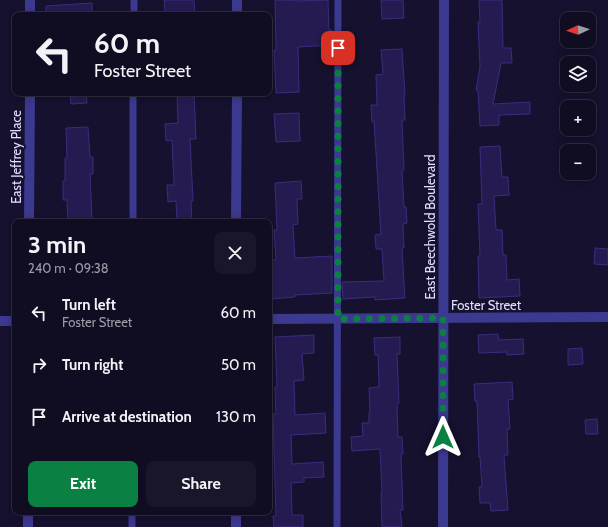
<!DOCTYPE html>
<html lang="en">
<head>
<meta charset="utf-8">
<style>
	:root { --surface:#100d23; --page:#19162b; --text:#f1f3f6; --muted:#9c9ca6; --line:#302d41; --accent:#0b8043 }
	body { margin:0; font-family:Cabin,sans-serif; background:var(--page); color:var(--text); height:100vh; display:flex; flex-direction:column; font-size:15px; white-space:nowrap }
	* { box-sizing:border-box; margin:0 }
	p { font-size:13px; color:var(--muted) }
	.icon { flex:none; width:22px; height:22px; fill:none; stroke:currentColor; stroke-width:2; stroke-linecap:round; stroke-linejoin:round }
	.map { position:relative; flex:1; overflow:hidden }
	.drawer { position:absolute; left:12px; top:219px; width:260px; height:296px; display:flex; flex-direction:column; background:var(--surface); border-radius:8px; box-shadow:0 2px 10px #0003,0 0 0 1px var(--line) }
	.drawer>* { flex:none }
	.guide { position:absolute; left:12px; top:12px; width:260px; height:84px; border-radius:8px; box-shadow:0 2px 10px #0003,0 0 0 1px var(--line); background:#100d23; color:var(--text); overflow:hidden }
	.needle { width:26px; rotate:267deg }
	.tools { position:absolute; left:560px; top:12px; display:grid; gap:8px }
	.tools a { display:grid; place-items:center; width:36px; height:36px; border-radius:8px; background:var(--surface); box-shadow:0 2px 10px #0003,0 0 0 1px var(--line); font-size:20px }
	.pin { position:absolute; display:grid; place-items:center; width:34px; height:34px; color:#fff; margin:-17px; border-radius:8px; box-shadow:0 2px 6px #0006 }
	.me { position:absolute; width:44px; margin:-22px; rotate:0deg; stroke-linejoin:round; filter:drop-shadow(0 0 3px #0008) }
	.turn { display:flex; align-items:center; gap:14px; height:84px; padding:0 16px; font-size:18px }
	.turn .icon { width:52px; height:52px; stroke-width:2.5 }
	.turn b { display:block; font-size:28px; line-height:34px }
	.round { display:grid; place-items:center; flex:none; width:42px; height:42px; border-radius:8px; background:var(--page) }
	.summary { display:flex; align-items:center; justify-content:space-between; height:68px; padding:0 16px }
	h1 { font-size:24px; font-weight:700; line-height:30px }
	.button { display:flex; gap:8px; margin-top:auto; padding:8px 16px }
	.button a { flex:1; height:46px; border-radius:8px; background:var(--accent); color:#fff; font-size:16px; font-weight:700; line-height:46px; text-align:center }
	.button a+a { background:var(--page); color:var(--text) }
	ul { padding:0; list-style:none }
	li { display:flex; align-items:center; gap:12px; height:52px; padding:0 16px }
	li div { flex:1 }
	li b { display:block; font-size:15px }
	li em { font-style:normal }
	.map>svg:first-child { display:block }
	.building { fill:#261b51; stroke:#3b2c7e }
	.lines { fill:none; stroke-linecap:round; stroke-linejoin:round }
	.lane { stroke:#3c3990; stroke-width:7 }
	.street { stroke:#3c3990; stroke-width:10 }
	.route { stroke:#0b8043; stroke-width:7; stroke-dasharray:0 12.6 }
	.labels { text-anchor:middle; dominant-baseline:central; stroke-width:4; stroke-linejoin:round; paint-order:stroke }
	.street-label { font-size:13px; fill:#e2deff; stroke:#15112f }
</style>
</head>
<body>
<div class="map">
<svg width="608" height="527" viewBox="0 0 608 527">
	<rect width="100%" height="100%" fill="#15112f"/>
	<g class="building">
		<path d="M164,0h30l1,15h-30z"/>
		<path d="M275,0h20v1l33,-1 1,30h3v15l-34,2 1,45 -23,1 -2,-43h2z"/>
		<path d="M381,0h22l1,18 -22,1z"/>
		<path d="M479,0h23l1,48h8l1,15h-11l-8,41 37,-2v12l-31,1v10l-19,1 -2,-35 -2,-1 4,-23 -2,-45h2z"/>
		<path d="M92,3v12h-46v-9z"/>
		<path d="M402,49l3,46h-1l1,25h-3l2,50 -2,1 2,36h2l1,16 -4,1 1,24h-2l3,50 -30,2v-3l-32,2 -1,-17 42,-1 -2,-32h-6l-1,-14 6,-1 -7,-113 -2,1 -1,-17h6l-1,-30 7,-1 -2,-24z"/>
		<path d="M70,93h16l1,10 -16,1z"/>
		<path d="M177,93h17l2,46h-6l3,62h-2l1,21h-15l-1,-21 -8,1 -1,-17h7l-2,-45 -6,1 -1,-17 13,-1z"/>
		<path d="M299,113l1,28 -24,1 -2,-28z"/>
		<path d="M88,127l2,30h3v17h-3l2,45 -24,1 -1,-20h-4v-19h2v-23h2l-1,-30z"/>
		<path d="M500,146l2,31h6l1,18 -15,1 2,34h6l1,25h3l1,25 12,-1 1,17 -41,2 -1,-42h2l-2,-52h4l-2,-57z"/>
		<path d="M301,181l1,18h-5l1,25 -5,1 2,33 37,-2v37l-37,2v2l-24,2 -1,-39h6l-2,-30h3l-2,-47z"/>
		<path d="M595,248l13,1v16l-14,-1z"/>
		<path d="M498,334l1,6 24,-1 1,15 -17,1v-3l-28,1 -1,-18z"/>
		<path d="M314,335v18l-12,1 2,26 -10,1 1,34 30,-2 1,20 -35,2 1,29 31,-2 1,15 -20,1v4l-13,1 1,32h11v12h-29l-1,-11h3l-3,-102h3l-1,-27h2l-2,-50z"/>
		<path d="M400,337v17h-3l2,49 -2,1 1,33h4l1,17h-2l2,56h-3l2,17h-20l-1,-34 1,-1 -2,-43 -28,2 -1,-14 12,-1 -1,-13h7v-11h1l-1,-24 10,-1 -1,-32h-3l-1,-17z"/>
		<path d="M582,348l1,16 -15,1v-16z"/>
		<path d="M512,382l1,17 -5,1 2,29h-3l1,26h-4l4,55 -17,1 -1,-8h-10l-1,-16h3l-2,-30h-1l-2,-56h-2l-1,-17z"/>
		<path d="M597,419l1,15h-12l-1,-14z"/>
	</g>
	<g class="lines">
		<g class="lane">
			<path d="M134,15v-15"/>
			<path d="M133,222v-129"/>
			<path d="M132,527v-15"/>
			<path d="M337,527l1,-527"/>
		</g>
		<g class="street">
			<path d="M30,15v-15"/>
			<path d="M237,15v-15"/>
			<path d="M29,222l1,-129"/>
			<path d="M236,222l1,-129"/>
			<path d="M269,319l339,-2"/>
			<path d="M0,321h15"/>
			<path d="M28,527v-15"/>
			<path d="M236,527v-15"/>
			<path d="M443,527l1,-527"/>
		</g>
	</g>
	<g class="lines">
		<path class="route" d="M338,48v271l105,-1v119"/>
	</g>
	<g class="labels">
		<g class="street-label">
			<text transform="translate(16 157) rotate(-90)">East Jeffrey Place</text>
			<text transform="translate(430 227) rotate(-90)">East Beechwold Boulevard</text>
			<text x="486" y="305">Foster Street</text>
		</g>
	</g>
</svg>
<div class="tools">
<a><svg class="needle" viewBox="-14 -14 28 28"><path d="M0-13l5 13h-10z" fill="#e53935"/><path d="M0 13l5-13h-10z" fill="#9c9ca6"/></svg></a>
<a><svg class="icon" aria-label="layers" viewBox="0 0 24 24"><path d="M12 4l9 5-9 5-9-5zM3 14l9 5 9-5"/></svg></a>
<a>+</a>
<a>−</a>
</div>
<div class="pin" style="left:338px;top:48px;background:#d93025"><svg class="icon" aria-label="arrive" viewBox="0 0 24 24"><path d="M6 21V4h12l-3 4 3 4H6"/></svg></div>
<svg class="me" style="left:443px;top:437px" viewBox="-20 -20 40 40"><path d="M0-17L14 15 0 8-14 15z" fill="#0b8043" stroke="#fff" stroke-width="4"/></svg>
<div class="guide">
<div class="turn"><svg class="icon" aria-label="left" viewBox="0 0 24 24"><path d="M17 20v-9H6M10 6l-5 5 5 5"/></svg><div><b>60 m</b>Foster Street</div></div>
</div>
<section class="drawer">
<div class="summary"><div><h1>3 min</h1><p>240 m · 09:38</p></div><a class="round"><svg class="icon" aria-label="close" viewBox="0 0 24 24"><path d="M6 6l12 12M18 6L6 18"/></svg></a></div>
<ul>
<li><svg class="icon" aria-label="left" viewBox="0 0 24 24"><path d="M17 20v-9H6M10 6l-5 5 5 5"/></svg><div><b>Turn left</b><p>Foster Street</p></div><em>60 m</em></li>
<li><svg class="icon" aria-label="right" viewBox="0 0 24 24"><path d="M7 20v-9h11M14 6l5 5-5 5"/></svg><div><b>Turn right</b></div><em>50 m</em></li>
<li><svg class="icon" aria-label="arrive" viewBox="0 0 24 24"><path d="M6 21V4h12l-3 4 3 4H6"/></svg><div><b>Arrive at destination</b></div><em>130 m</em></li>
</ul>
<div class="button"><a>Exit</a><a>Share</a></div>
</section>
</div>
</body>
</html>
